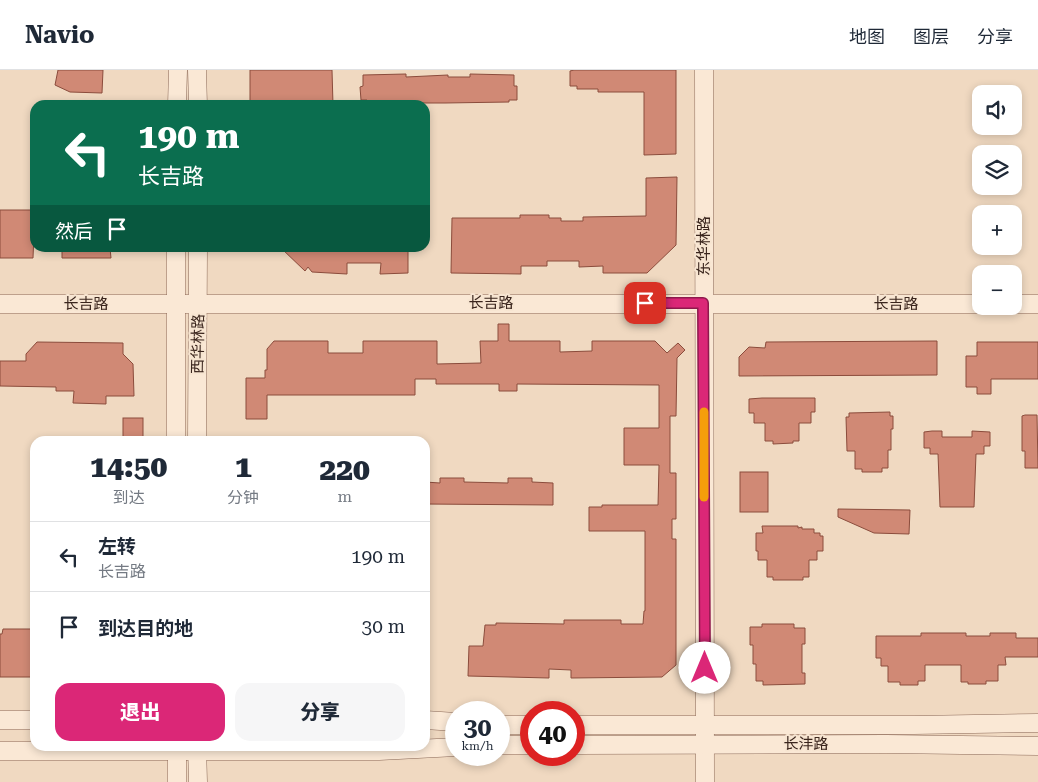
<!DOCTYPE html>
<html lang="zh">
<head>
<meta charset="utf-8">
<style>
	:root { --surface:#fff; --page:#f6f6f7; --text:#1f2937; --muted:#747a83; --line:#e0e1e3; --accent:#db2777 }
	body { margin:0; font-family:"Roboto Serif","Noto Sans SC",serif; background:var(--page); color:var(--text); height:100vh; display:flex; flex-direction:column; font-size:19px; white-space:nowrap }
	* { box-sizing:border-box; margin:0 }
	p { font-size:16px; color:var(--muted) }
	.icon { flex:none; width:28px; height:28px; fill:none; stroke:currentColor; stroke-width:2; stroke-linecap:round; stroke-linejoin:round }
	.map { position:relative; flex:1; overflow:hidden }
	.side { position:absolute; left:30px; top:366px; width:400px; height:315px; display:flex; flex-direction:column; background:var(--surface); border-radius:15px; box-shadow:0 2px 8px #0003 }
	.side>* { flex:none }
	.top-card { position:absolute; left:30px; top:30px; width:400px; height:152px; border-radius:15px; box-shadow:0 2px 8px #0003; background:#0b6e4f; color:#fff; overflow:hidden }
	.tools { position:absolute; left:972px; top:15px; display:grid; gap:10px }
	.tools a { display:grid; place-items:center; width:50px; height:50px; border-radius:10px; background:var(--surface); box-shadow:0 2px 8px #0003; font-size:25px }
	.speed { position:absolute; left:445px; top:631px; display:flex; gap:10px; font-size:25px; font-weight:700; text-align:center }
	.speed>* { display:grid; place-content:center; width:65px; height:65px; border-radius:50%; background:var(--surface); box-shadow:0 2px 8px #0003; line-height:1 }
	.speed small { font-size:12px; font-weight:400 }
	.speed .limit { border:8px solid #d22; background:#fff; color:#111 }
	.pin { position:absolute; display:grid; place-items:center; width:42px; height:42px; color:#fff; margin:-21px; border-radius:10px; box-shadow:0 2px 8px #0006 }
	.me { position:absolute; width:55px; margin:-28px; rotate:0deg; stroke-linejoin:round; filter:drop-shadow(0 0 4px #0008) }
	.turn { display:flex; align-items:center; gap:18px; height:105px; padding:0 25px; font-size:22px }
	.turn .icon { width:65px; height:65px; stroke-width:2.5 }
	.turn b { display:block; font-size:35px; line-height:42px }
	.then { display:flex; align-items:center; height:48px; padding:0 25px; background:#0003; gap:10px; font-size:19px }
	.eta { display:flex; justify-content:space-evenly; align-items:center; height:85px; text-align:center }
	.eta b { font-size:30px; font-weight:800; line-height:35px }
	.primary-button { display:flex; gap:10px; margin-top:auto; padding:10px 25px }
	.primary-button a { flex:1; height:58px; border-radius:15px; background:var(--accent); color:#fff; font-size:20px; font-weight:800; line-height:58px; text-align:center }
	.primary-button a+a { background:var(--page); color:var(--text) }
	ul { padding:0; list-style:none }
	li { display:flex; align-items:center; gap:15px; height:70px; padding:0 25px; border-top:1px solid var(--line) }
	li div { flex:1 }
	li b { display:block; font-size:19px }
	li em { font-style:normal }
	header { display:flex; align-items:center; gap:30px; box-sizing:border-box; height:70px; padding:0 25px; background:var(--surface); border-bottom:1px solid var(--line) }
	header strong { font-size:24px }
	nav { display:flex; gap:28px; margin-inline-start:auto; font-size:18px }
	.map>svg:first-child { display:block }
	.building { fill:#d08975; stroke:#8b4c3c }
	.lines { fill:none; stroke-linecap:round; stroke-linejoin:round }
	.minor-casing { stroke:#8b6958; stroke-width:19 }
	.minor { stroke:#fae8d5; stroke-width:18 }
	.route-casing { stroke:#8e194d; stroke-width:12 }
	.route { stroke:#db2777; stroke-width:9 }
	.slow { stroke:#f59e0b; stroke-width:9 }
	.labels { text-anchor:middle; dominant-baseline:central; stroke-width:4; stroke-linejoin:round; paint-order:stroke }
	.street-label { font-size:15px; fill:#3a251d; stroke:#f7e5d1 }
</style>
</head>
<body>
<header>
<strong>Navio</strong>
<nav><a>地图</a><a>图层</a><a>分享</a></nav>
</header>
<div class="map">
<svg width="1038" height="712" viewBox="0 0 1038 712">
	<rect width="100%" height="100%" fill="#f0d9c1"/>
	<g class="building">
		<path d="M58,0h45l-1,23 -32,-1 -15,-7z"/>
		<path d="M250,0h82l1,35h-83z"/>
		<path d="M574,0h102v84l-32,1v-63h-46v-3h-21v-3h-7v-15z"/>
		<path d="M406,4v3l42,-2v2h22v-3l44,1v11h3v14h-8v2l-64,1h-78v-3h-6l-1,-13 3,-1v-11z"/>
		<path d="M677,107l-1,68 -29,28h-44v-7l-24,1v-6h-32v5h-26v8l-70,-1 1,-55h68v-3h29v3h12v3h22v-4l63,-1v-38z"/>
		<path d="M0,140h35l-2,48h-33z"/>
		<path d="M62,178h48l1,10h-49z"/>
		<path d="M281,178h127v25l-28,1 1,-11h-34v11l-35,-2 -4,-5 -3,4z"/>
		<path d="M498,254h11v17h51v11l32,-1v-10h63l12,12 11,-10 7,7 -8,8 -1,58h-6v57h6v46h-4v20h4v126l-14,12 -91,1v-8l-22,-1v9l-81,-2 1,-30h14l2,-21h11v-2l68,1v-4h57v4h22l1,-13h1v-80h-56v-24h13v-2h56l1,-40h-35v-37h35v-43l-142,-1v7h-18v-7h-63v-5h-21v16h-148v24h-21v-41h19v-8h2v-21l7,-8h54v12h35v-12h74v23l44,-1 -1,-22h18z"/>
		<path d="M937,271v34l-198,1v-19l10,-10 16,1 1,-6z"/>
		<path d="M37,272l86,1v11l10,10 1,32h-28v8l-33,-1 1,-12h-18v-4l-56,-1v-25h26v-7z"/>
		<path d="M977,272h61v37h-47v15h-14v-7h-11v-31h11z"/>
		<path d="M762,328h53v14h-4v11h-12v18h-6v2l-20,1v-3h-8v-18h-11v-10h-5v-14z"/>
		<path d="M890,342v4h3v13h-2v21h-3v18h-6v4h-20v-3h-7v-18h-8l-1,-34h3v-4z"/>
		<path d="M1025,345h12l1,53h-13v-17h-3v-35z"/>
		<rect x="123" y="348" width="20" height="23"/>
		<path d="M932,361h10v6h30v-6l18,1v14h-6v8h-8l-2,53h-34l-2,-53h-8v-6h-6v-16z"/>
		<rect x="740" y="402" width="28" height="40"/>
		<path d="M440,408h24v4l44,1v-5h24v4l21,1v22l-128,-1v-22l15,1z"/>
		<path d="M838,439l72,1 -1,24 -35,-1 -36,-16z"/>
		<path d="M762,456h36v2l4,-1v2h12v4h6v3h3v15h-6v9h-8v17h-6v3h-30v-3h-6v-17h-9v-9h-2v-18h7z"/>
		<path d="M762,554h32v4h11v16h-3v29h3v11l-42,1v-4h-7v-17h-3v-19h-3v-18h12z"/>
		<path d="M3,559h30v1h2v47h-35v-43h2z"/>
		<path d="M921,563h45v3h24v-3h26v5h22v19h-33l1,8h-8v16h-12v3h-18v-2h-7v-17h-36v16h-7v4h-18v-3h-12v-16h-7v-8h-5v-22h45z"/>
	</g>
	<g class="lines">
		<g class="minor-casing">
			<g id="minor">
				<path d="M197,0l1,35"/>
				<path d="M704,0l1,712"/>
				<path d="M177,35l1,-35"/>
				<path d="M0,234h981"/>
				<path d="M1014,234h24"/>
				<path d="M176,371v-193"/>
				<path d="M197,371l1,-193"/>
				<path d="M0,650h35"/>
				<path d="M425,650l31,2"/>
				<path d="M499,655h32"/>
				<path d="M574,655h340l124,-2"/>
				<path d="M499,675h32"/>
				<path d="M574,675l312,-1 152,2"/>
				<path d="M177,676v36"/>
				<path d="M197,676l1,36"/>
				<path d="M0,681h379l77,-4"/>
			</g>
		</g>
		<use href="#minor" class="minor"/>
	</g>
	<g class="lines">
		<g class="route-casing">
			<path id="route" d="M645,233h58l2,365"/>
		</g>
		<use href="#route" class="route"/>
		<path class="slow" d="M704,342v85"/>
	</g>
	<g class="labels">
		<g class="street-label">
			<text transform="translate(704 176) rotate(-90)">东华林路</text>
			<text x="491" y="233">长吉路</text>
			<text x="86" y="234">长吉路</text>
			<text x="896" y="234">长吉路</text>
			<text transform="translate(198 274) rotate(-89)">西华林路</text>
			<text x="806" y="674">长沣路</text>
		</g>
	</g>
</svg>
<div class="tools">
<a><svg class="icon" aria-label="sound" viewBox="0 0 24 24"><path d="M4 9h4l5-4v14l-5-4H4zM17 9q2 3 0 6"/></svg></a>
<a><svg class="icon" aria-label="layers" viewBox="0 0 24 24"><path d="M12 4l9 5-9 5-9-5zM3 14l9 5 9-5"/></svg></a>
<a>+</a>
<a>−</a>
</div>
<div class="speed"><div>30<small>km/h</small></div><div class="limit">40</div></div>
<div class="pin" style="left:645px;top:233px;background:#d93025"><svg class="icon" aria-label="arrive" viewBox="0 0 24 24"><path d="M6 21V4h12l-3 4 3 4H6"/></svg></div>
<svg class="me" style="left:705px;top:598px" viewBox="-20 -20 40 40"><circle r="19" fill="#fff"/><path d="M0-13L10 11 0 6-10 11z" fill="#db2777"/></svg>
<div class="top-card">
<div class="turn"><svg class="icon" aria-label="left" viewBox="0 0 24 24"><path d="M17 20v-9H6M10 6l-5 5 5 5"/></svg><div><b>190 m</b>长吉路</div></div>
<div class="then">然后<svg class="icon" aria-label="arrive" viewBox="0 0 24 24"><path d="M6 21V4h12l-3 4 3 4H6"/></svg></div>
</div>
<section class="side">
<div class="eta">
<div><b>14:50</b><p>到达</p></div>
<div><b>1</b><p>分钟</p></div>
<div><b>220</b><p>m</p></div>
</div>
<ul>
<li><svg class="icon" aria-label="left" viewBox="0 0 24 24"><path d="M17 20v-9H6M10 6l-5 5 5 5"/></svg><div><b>左转</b><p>长吉路</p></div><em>190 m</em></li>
<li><svg class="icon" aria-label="arrive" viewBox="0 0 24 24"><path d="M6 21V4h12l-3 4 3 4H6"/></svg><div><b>到达目的地</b></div><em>30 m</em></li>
</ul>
<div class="primary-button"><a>退出</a><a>分享</a></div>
</section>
</div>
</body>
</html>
